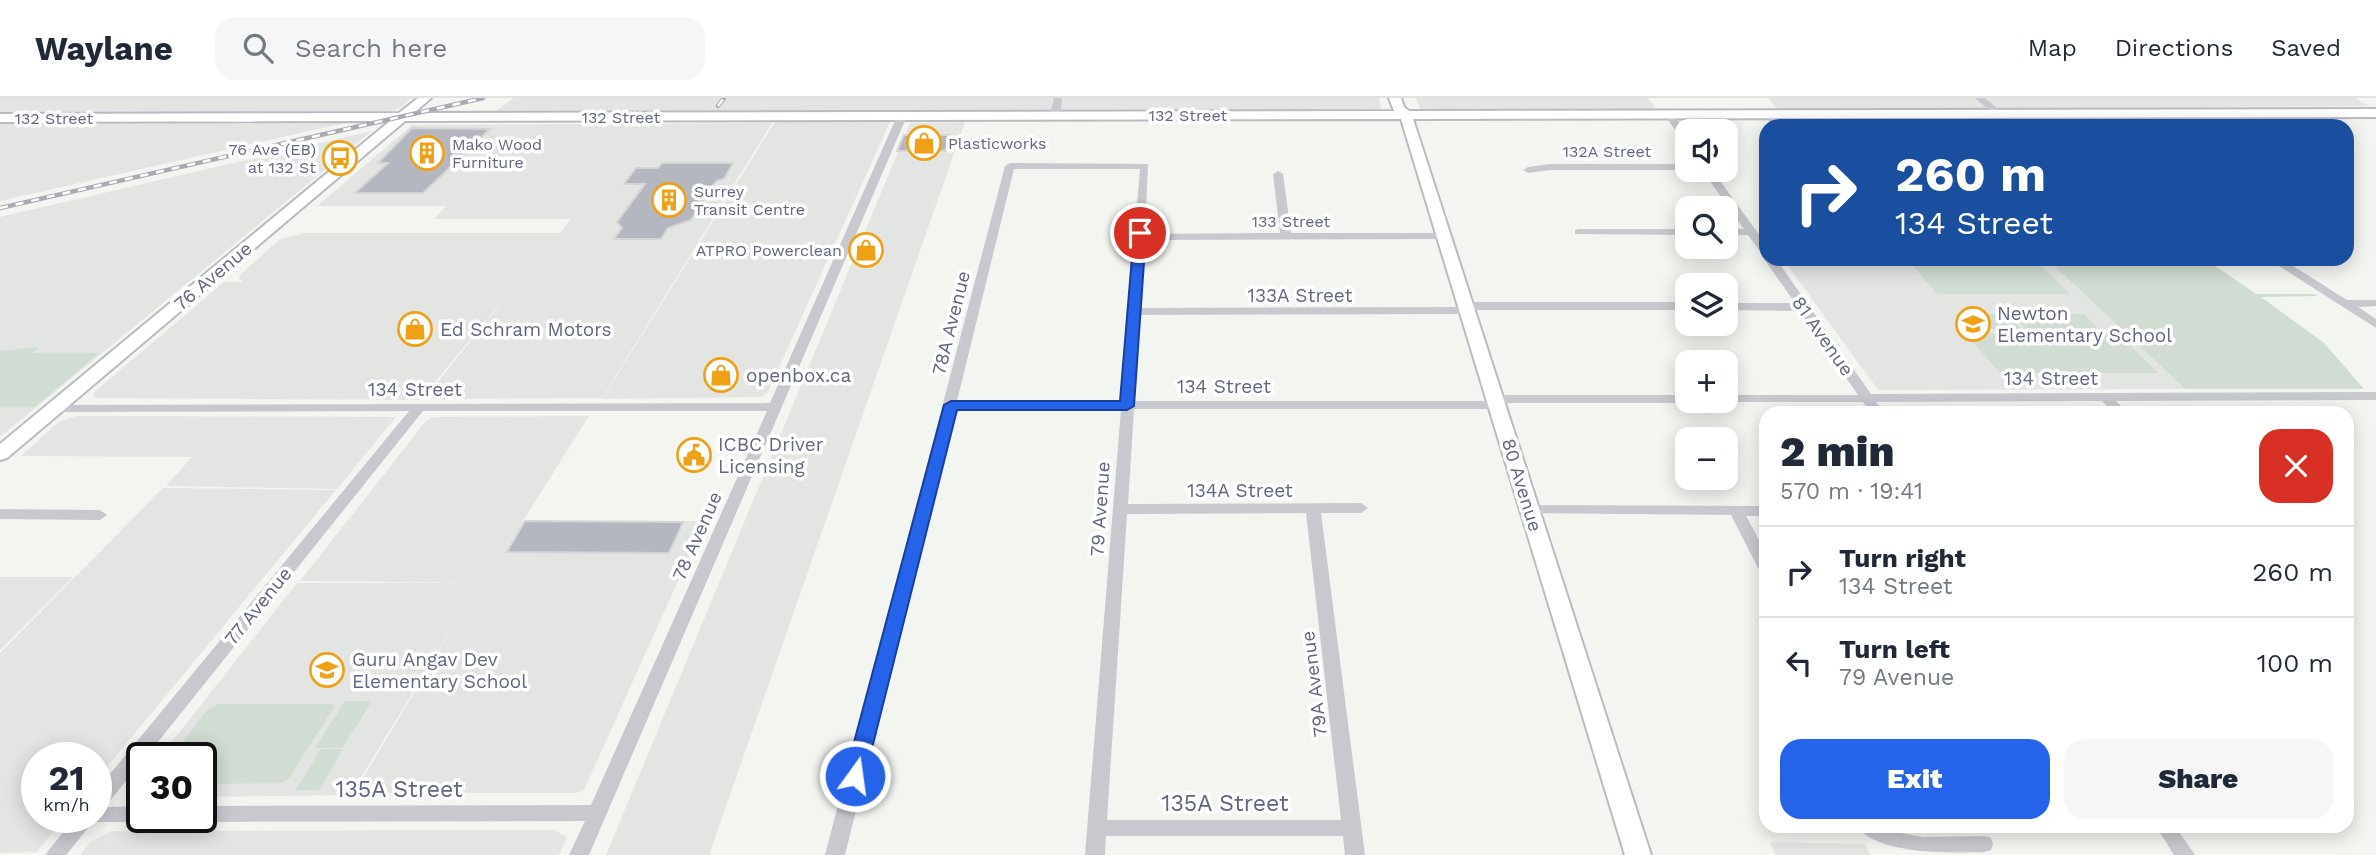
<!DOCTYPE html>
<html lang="en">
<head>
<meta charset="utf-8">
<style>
	:root { --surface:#fff; --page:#f6f6f7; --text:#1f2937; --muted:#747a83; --line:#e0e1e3; --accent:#2563eb }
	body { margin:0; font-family:"Work Sans",sans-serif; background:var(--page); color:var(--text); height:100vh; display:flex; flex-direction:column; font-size:26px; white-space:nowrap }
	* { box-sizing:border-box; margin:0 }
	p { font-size:23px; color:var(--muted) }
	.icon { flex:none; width:38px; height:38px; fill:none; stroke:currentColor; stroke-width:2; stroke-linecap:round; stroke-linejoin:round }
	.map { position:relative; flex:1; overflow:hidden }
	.panel { position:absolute; left:1759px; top:308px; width:595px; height:427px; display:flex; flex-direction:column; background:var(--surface); border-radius:21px; box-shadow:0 4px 18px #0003 }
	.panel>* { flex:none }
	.banner { position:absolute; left:1759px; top:21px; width:595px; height:147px; border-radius:21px; box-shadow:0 4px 18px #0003; background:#1a4fa0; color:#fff; overflow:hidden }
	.buttons { position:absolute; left:1675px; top:21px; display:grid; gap:14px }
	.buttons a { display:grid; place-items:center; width:63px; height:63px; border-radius:14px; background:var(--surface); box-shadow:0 4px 18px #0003; font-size:35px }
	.speed { position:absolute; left:21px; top:644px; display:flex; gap:14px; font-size:35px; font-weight:700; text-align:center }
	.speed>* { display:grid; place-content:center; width:91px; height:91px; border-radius:50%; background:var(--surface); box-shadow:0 4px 18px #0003; line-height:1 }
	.speed small { font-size:18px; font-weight:400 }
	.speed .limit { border:4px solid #111; border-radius:10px; background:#fff; color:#111 }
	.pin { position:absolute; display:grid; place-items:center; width:60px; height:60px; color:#fff; margin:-30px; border:4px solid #fff; border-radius:50%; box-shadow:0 2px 7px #0007 }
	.me { position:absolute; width:77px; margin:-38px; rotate:14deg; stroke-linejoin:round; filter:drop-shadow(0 0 5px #0008) }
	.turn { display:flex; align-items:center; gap:24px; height:147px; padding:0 21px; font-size:32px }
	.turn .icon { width:91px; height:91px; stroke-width:2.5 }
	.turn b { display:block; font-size:49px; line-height:60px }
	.round { display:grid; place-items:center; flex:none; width:74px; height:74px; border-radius:21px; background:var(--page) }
	.overview { display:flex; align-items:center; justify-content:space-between; height:119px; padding:0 21px }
	h1 { font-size:42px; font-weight:800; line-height:52px }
	.primary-button { display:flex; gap:14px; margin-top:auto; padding:14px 21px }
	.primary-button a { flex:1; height:80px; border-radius:21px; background:var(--accent); color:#fff; font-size:28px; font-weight:800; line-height:80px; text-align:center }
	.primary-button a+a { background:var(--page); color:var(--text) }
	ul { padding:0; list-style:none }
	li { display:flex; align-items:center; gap:21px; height:91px; padding:0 21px; border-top:2px solid var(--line) }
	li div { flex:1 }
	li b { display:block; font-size:26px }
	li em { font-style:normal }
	header { display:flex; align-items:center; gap:42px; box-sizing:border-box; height:98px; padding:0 35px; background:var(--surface); border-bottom:2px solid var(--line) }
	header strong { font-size:33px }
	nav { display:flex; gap:38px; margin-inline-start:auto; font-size:24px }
	.search { width:490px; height:63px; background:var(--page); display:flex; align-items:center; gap:18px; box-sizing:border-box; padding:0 24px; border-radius:21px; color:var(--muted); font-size:26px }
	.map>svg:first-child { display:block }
	.built { fill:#e3e5e3 }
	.green { fill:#d1dcd2 }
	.building { fill:#b4b7c0; stroke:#d4d6d3; stroke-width:2 }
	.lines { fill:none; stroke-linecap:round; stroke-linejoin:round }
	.secondary-casing { stroke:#babbc2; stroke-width:4 }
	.minor { fill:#c8c9ce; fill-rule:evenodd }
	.secondary { fill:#fff; fill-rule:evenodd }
	.rail-casing { stroke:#a9aab3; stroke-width:4.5 }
	.rail { stroke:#fff; stroke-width:2.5; stroke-dasharray:8; stroke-linecap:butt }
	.route { fill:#2563eb; stroke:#184099; stroke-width:2 }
	.labels { text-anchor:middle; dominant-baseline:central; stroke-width:7; stroke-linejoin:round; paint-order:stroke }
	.far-street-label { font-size:16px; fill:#616683; stroke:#fff }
	.far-poi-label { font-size:16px; fill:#616683; stroke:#fff; text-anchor:start }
	.street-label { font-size:19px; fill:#616683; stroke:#fff }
	.poi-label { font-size:19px; fill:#616683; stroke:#fff; text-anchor:start }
	.near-street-label { font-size:23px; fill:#616683; stroke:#fff }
</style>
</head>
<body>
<header>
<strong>Waylane</strong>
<div class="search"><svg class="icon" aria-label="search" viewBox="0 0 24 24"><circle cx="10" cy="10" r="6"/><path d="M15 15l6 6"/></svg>Search here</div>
<nav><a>Map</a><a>Directions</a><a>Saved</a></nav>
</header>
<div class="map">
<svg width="2376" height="757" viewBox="0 0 2376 757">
	<rect width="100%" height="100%" fill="#f3f5f0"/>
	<g class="built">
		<path d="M0,0h412l-12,10 -17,5h-165l-218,-1z"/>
		<path d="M514,0h865l3,13 -888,1z"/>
		<path d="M1416,0h232l8,11 -235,1z"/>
		<path d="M1768,0h587l14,8 -592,3z"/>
		<path d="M775,24h115l-123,272 -6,3 -159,2z"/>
		<path d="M965,24l-256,733h-103l304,-732z"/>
		<path d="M345,25l-345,78v-77z"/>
		<path d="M772,25l-170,275 -178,1 94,-117 -98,118 -325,-2 -2,-5 131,-111h20l-5,-3 1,-4 40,-36 25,-6h255l11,-14h-137l12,-13h-129l95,-81z"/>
		<path d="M372,33l-372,306v-220z"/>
		<path d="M1783,161h264l138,130 -307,1z"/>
		<path d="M78,318l318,1 -59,72 -171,-3 26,-29 -171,-1 39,-35z"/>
		<path d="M589,318l-66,105h182l-121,269 -8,3h-222l114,-190 -118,192 -149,2v-39h-42l138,-175h184l-181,-2 126,-160 8,-4z"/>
		<path d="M163,390l173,2 -240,290v-22h-59v59h28l-28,35 -37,1v-200z"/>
		<path d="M0,479h73l-73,73z"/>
		<path d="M555,732l12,8 -8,17h-479l10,-13 21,-11z"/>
		<path d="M1770,744l95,2 5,11h-94z"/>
	</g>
	<g class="green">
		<path d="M1907,161h127l36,35h-133z"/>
		<path d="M2047,161h158l51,35h58l4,2 -57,1 63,46 40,46h-179z"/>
		<path d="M2009,209h29l7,7h39l14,14h-73z"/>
		<path d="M1954,216h53l14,15h-53z"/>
		<path d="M1965,235h152l41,40h-158z"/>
		<path d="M38,249l-6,6h67l-64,54h-35v-56z"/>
		<path d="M345,603h27l-30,47h-27z"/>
		<path d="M219,606h113l3,2 -46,72 -7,5 -81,1v-26h-30l36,-48z"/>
		<path d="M321,651h22l-24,41h-23z"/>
	</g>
	<g class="building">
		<path d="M412,30l78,1 -67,64h-68l33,-30h-10z"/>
		<path d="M904,37h46l-5,16h-48z"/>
		<path d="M662,65h71l-9,16 -8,2 -25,39 -23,8 -7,11h-47l8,-11 -5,-6 28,-38h-21l12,-16h22z"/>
		<path d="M525,423l158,1 -14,31 -162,-1z"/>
	</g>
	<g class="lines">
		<g class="secondary-casing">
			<path id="secondary" d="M418,0h13l-17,15 980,-2 -5,-13h12l3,9 5,4 967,-2v8l-963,2 238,736h-26l-224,-736 -996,2 -398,337 -7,2v-16l390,-323 -390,1v-8l399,-1z"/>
		</g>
		<g class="minor">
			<path d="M1054,0h8l-2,18 -5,3 -5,-3z"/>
			<path d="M1975,0h10l19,16 -8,2z"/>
			<path d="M1669,13l3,1 15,22v10l-3,-1 -20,-29z"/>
			<path d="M1765,14h6l12,14h-10l-10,-12z"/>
			<path d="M902,15l5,3 -318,739h-20l16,-34 -384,1 -8,-5h8v-11l390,-1 176,-394h-344l-278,347h-3v3l-37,46 37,-1v11h8l-1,2 -7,3h-49l-27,33h-21l30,-38h21v-26l313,-380 -354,1 -7,-4 2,-3 720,-2 127,-287z"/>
			<path d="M1010,65l138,1 -3,70 135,-1 -7,-59 5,-3 5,3 8,59h152l5,3 -5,3 -298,1 -4,68 320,-1 5,-5h221v8h-214l-6,4 -327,1 -6,86h356v-5l5,-1h192v6h5l-5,2h-186v5l-5,1h-362l-6,95 233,-1 7,5 -7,5h-40l44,342h-20l-2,-19h-237l-1,19h-20l36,-446h-166l-110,446h-20l180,-689zM1014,71h126l-19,232h-164zM1306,415l35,307h-234l20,-306z"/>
			<path d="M1549,66h138l1,6h-139l-21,3 -5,-3 5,-3z"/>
			<path d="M1702,72h10l54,74v11l-4,-1 -14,-19h-22v-6h18z"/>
			<path d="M1579,131h108v6l-112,-1v-4z"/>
			<path d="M1766,159v2h10l95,135 505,-2v8l-260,1 12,12h-14l-12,-12 -226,1 8,11h-14l-7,-11h-142l5,-1v-6h132l-58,-84 -74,-1v-7h69l-31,-44z"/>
			<path d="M2268,161h14l65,41h29v6l-18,1 18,12v9z"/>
			<path d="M1530,407l236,1v10h-20l20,37v20l-8,-5 -27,-53 -206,-2 -2,-3 2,-3z"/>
			<path d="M0,411l100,1 7,5 -7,5 -100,-1z"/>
			<path d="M1858,728h24l13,6 28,5 61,-1 7,2 2,6 -2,6 -7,2c-31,1 -110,3 -126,-26z"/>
			<path d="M2156,728h19l20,29h-21z"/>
		</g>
		<use href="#secondary" class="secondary"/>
		<g class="rail-casing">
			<g id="rail">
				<path d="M718,8l6,-8"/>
				<path d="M0,110l483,-110"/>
			</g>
		</g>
		<use href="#rail" class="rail"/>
	</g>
	<path class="route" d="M1140,132l6,3 -12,173 -7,4h-170l-92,366 -3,5 -7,3 -7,-3 -3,-5 99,-371 7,-4h169l14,-168z"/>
	<defs>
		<g id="shop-ring" transform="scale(1.75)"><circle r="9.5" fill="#fff" stroke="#f0a014" stroke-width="1.5"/><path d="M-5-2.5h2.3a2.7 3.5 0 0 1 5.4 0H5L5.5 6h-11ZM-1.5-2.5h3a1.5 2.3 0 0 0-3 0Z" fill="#f0a014"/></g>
		<g id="building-ring" transform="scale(1.75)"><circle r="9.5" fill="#fff" stroke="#f0a014" stroke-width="1.5"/><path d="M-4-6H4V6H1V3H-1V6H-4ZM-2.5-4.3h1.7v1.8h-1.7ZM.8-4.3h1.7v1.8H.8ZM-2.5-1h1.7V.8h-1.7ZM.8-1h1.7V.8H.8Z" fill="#f0a014"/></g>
		<g id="bus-ring" transform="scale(1.75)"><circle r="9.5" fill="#fff" stroke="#f0a014" stroke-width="1.5"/><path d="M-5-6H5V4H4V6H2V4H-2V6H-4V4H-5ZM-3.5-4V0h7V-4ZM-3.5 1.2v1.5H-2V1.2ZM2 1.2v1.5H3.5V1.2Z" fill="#f0a014"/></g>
		<g id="school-ring" transform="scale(1.75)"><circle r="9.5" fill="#fff" stroke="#f0a014" stroke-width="1.5"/><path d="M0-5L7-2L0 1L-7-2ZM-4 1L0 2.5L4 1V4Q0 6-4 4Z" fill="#f0a014"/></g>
		<g id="civic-ring" transform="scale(1.75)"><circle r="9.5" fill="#fff" stroke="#f0a014" stroke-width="1.5"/><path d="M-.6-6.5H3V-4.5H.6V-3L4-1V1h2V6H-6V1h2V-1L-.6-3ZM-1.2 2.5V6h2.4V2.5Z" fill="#f0a014"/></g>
	</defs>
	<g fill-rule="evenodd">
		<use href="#shop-ring" x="924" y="45"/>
		<use href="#building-ring" x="427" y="55"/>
		<use href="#bus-ring" x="340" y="60"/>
		<use href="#building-ring" x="669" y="102"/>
		<use href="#shop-ring" x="866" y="152"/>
		<use href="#school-ring" x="1973" y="226"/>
		<use href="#shop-ring" x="415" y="231"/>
		<use href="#shop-ring" x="721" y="277"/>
		<use href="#civic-ring" x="694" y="357"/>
		<use href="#school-ring" x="327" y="572"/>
	</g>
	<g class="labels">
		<g class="far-street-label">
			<text x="1188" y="17">132 Street</text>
			<text x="621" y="19">132 Street</text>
			<text x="54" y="20">132 Street</text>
			<text x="1607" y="53">132A Street</text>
			<text x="1291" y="123">133 Street</text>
		</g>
		<g class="far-poi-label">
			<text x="948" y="45">Plasticworks</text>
			<text x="452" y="46">Mako Wood<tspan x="452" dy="18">Furniture</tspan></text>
			<text x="316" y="51" text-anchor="end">76 Ave (EB)<tspan x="316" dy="18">at 132 St</tspan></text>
			<text x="694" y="93">Surrey<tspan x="694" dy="18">Transit Centre</tspan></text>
			<text x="842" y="152" text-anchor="end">ATPRO Powerclean</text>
		</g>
		<g class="street-label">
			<text transform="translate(213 178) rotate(-40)">76 Avenue</text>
			<text x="1300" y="197">133A Street</text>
			<text transform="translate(951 225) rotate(-76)">78A Avenue</text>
			<text transform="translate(1823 238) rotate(55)">81 Avenue</text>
			<text x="2051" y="280">134 Street</text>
			<text x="1224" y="288">134 Street</text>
			<text x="415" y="291">134 Street</text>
			<text transform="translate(1522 387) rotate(73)">80 Avenue</text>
			<text x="1240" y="392">134A Street</text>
			<text transform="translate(1100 411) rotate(-86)">79 Avenue</text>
			<text transform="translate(697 438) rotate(-66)">78 Avenue</text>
			<text transform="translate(258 508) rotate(-51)">77 Avenue</text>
			<text transform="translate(1314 586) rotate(-97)">79A Avenue</text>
		</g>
		<g class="poi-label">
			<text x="1997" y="215">Newton<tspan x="1997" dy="22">Elementary School</tspan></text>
			<text x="440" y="231">Ed Schram Motors</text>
			<text x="746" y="277">openbox.ca</text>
			<text x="718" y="346">ICBC Driver<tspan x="718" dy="22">Licensing</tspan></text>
			<text x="352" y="561">Guru Angav Dev<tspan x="352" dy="22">Elementary School</tspan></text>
		</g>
		<g class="near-street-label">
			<text x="399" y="691">135A Street</text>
			<text x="1225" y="705">135A Street</text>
		</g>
	</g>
</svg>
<div class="buttons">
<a><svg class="icon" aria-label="sound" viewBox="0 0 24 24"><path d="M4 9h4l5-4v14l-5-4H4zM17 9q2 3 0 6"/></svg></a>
<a><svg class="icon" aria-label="search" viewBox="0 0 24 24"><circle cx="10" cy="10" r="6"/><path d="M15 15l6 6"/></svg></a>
<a><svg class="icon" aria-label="layers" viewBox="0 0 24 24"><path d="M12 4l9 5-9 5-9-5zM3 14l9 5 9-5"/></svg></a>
<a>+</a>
<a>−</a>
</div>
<div class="speed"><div>21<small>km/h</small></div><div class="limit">30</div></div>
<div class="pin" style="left:1140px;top:135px;background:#d93025"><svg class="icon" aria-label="arrive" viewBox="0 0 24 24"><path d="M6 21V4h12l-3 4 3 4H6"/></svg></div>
<svg class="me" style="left:855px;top:678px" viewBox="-20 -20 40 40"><circle r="17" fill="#2563eb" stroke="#fff" stroke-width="3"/><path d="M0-11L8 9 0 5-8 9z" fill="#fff"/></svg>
<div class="banner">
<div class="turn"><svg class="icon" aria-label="right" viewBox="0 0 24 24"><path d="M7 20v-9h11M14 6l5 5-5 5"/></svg><div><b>260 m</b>134 Street</div></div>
</div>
<section class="panel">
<div class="overview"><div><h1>2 min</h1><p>570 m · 19:41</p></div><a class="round" style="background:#d93025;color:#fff"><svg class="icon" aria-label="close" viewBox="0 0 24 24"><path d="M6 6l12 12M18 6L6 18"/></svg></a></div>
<ul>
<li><svg class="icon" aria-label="right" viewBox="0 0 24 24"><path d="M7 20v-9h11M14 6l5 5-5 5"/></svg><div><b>Turn right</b><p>134 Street</p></div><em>260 m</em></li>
<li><svg class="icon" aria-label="left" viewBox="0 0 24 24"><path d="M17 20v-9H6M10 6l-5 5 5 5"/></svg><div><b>Turn left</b><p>79 Avenue</p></div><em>100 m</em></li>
</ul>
<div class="primary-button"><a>Exit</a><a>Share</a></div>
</section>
</div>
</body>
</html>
